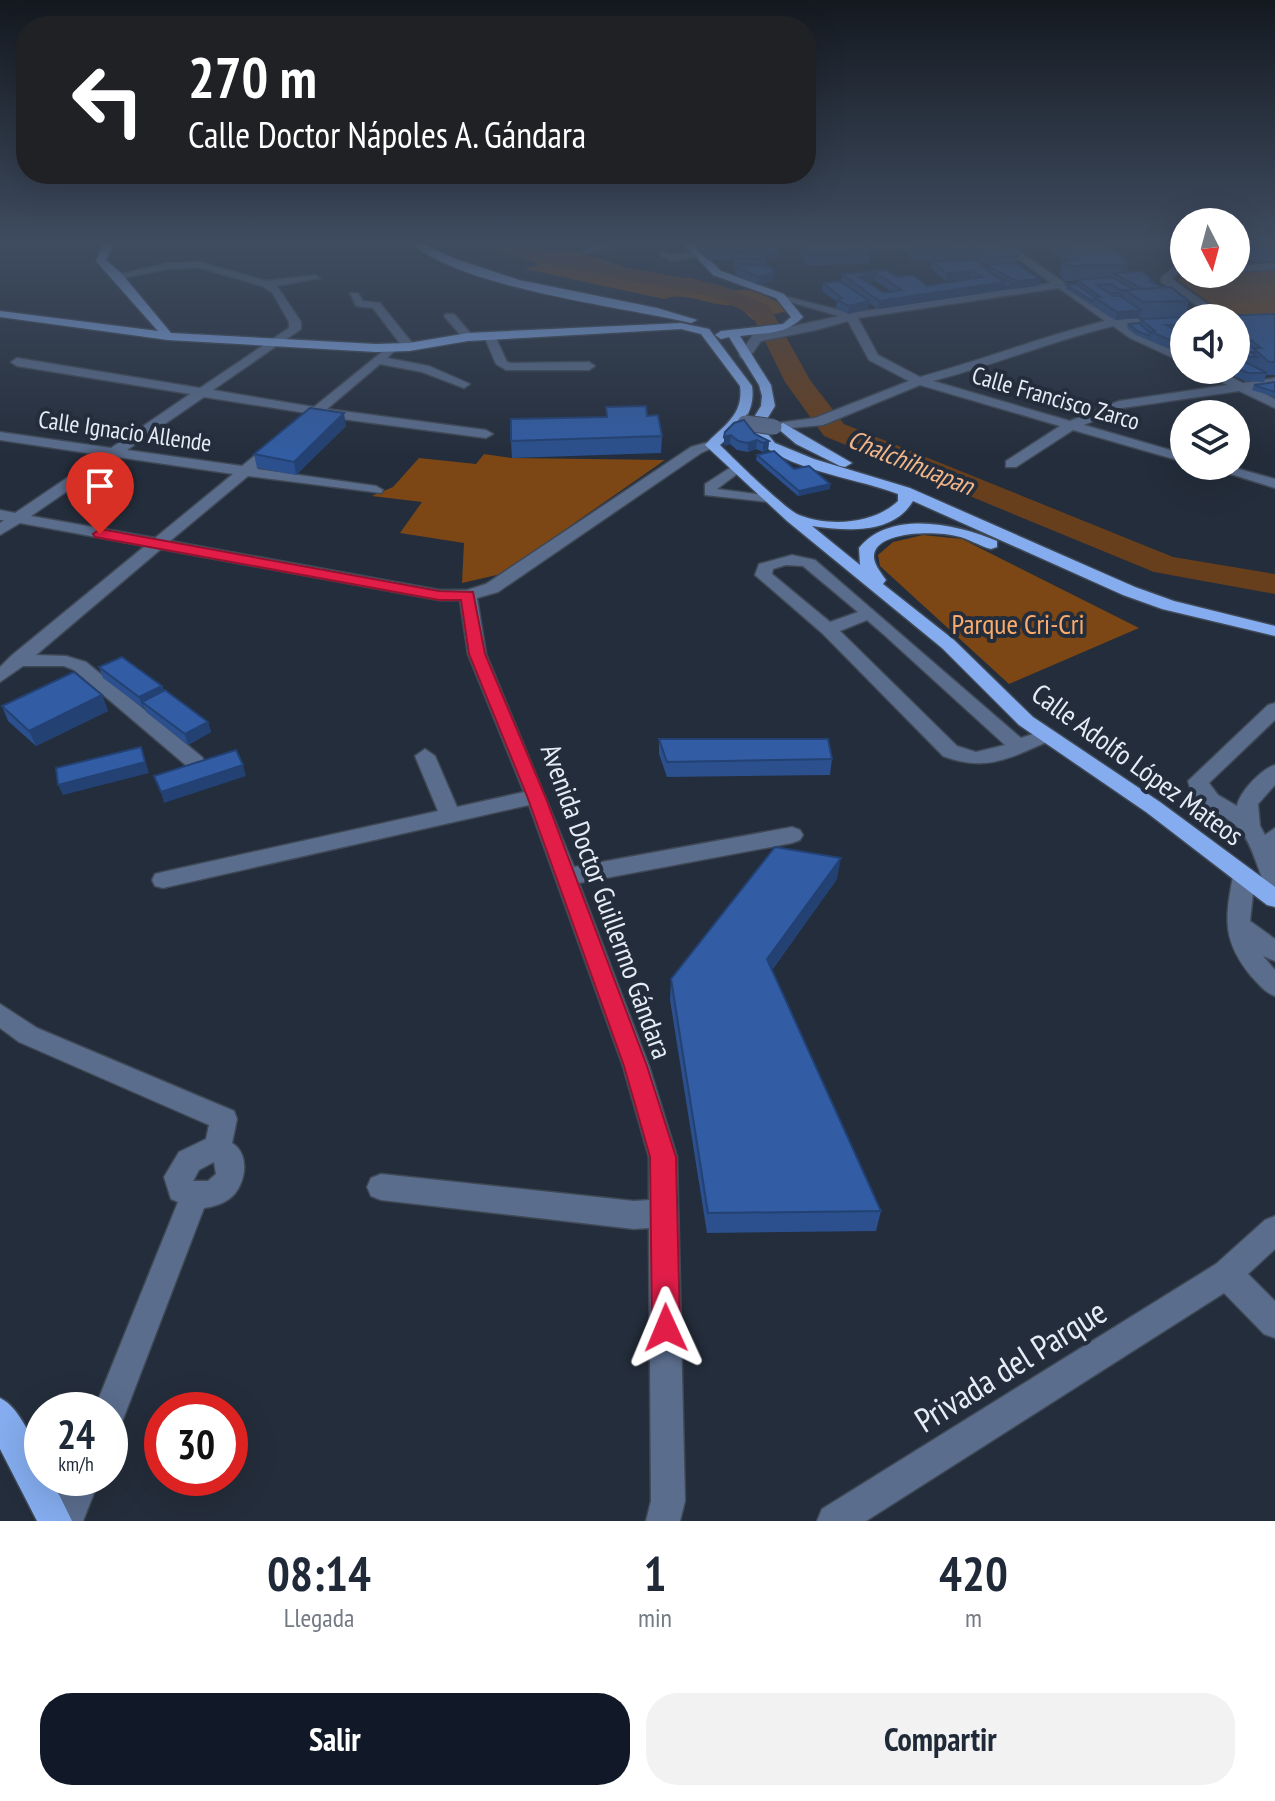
<!DOCTYPE html>
<html lang="es">
<head>
<meta charset="utf-8">
<style>
	:root { --surface:#fff; --page:#f2f2f3; --text:#1f2937; --muted:#747a83; --accent:#111827 }
	body { margin:0; font-family:"PT Sans Narrow",sans-serif; background:var(--page); color:var(--text); height:100vh; display:flex; flex-direction:column; font-size:30px; white-space:nowrap }
	* { box-sizing:border-box; margin:0 }
	p { font-size:26px; color:var(--muted) }
	.icon { flex:none; width:44px; height:44px; fill:none; stroke:currentColor; stroke-width:2; stroke-linecap:round; stroke-linejoin:round }
	.map { position:relative; height:1521px; overflow:hidden }
	.sheet { display:flex; flex-direction:column; background:var(--surface); flex:1 }
	.sheet>* { flex:none }
	.guide { position:absolute; left:16px; top:16px; width:800px; height:168px; border-radius:32px; box-shadow:0 8px 32px #0002; background:#202124; color:#fff; overflow:hidden }
	.needle { width:52px; rotate:174deg }
	.fabs { position:absolute; left:1170px; top:208px; display:grid; gap:16px }
	.fabs a { display:grid; place-items:center; width:80px; height:80px; border-radius:50%; background:var(--surface); box-shadow:0 8px 32px #0002; font-size:40px }
	.speed { position:absolute; left:24px; top:1392px; display:flex; gap:16px; font-size:40px; font-weight:700; text-align:center }
	.speed>* { display:grid; place-content:center; width:104px; height:104px; border-radius:50%; background:var(--surface); box-shadow:0 8px 32px #0002; line-height:1 }
	.speed small { font-size:20px; font-weight:400 }
	.speed .limit { border:12px solid #d22; background:#fff; color:#111 }
	.pin { position:absolute; display:grid; place-items:center; width:68px; height:68px; color:#fff; margin:-82px -34px; border-radius:50% 50% 50% 0; rotate:-45deg; box-shadow:0 0 8px #0007 }
	.pin .icon { rotate:45deg }
	.me { position:absolute; width:88px; margin:-44px; rotate:359deg; stroke-linejoin:round; filter:drop-shadow(0 0 6px #0008) }
	.turn { display:flex; align-items:center; gap:28px; height:168px; padding:0 40px; font-size:36px }
	.turn .icon { width:104px; height:104px; stroke-width:2.5 }
	.turn b { display:block; font-size:56px; line-height:68px }
	.eta { display:flex; justify-content:space-evenly; align-items:center; height:136px; text-align:center }
	.eta b { font-size:48px; font-weight:600; line-height:56px }
	.primary-button { display:flex; gap:16px; margin-top:auto; padding:16px 40px }
	.primary-button a { flex:1; height:92px; border-radius:32px; background:var(--accent); color:#fff; font-size:32px; font-weight:600; line-height:92px; text-align:center }
	.primary-button a+a { background:var(--page); color:var(--text) }
	.map>svg:first-child { display:block }
	.green { fill:#7c4714 }
	.lines { fill:none; stroke-linecap:round; stroke-linejoin:round }
	.river { fill:#683f1d; fill-rule:evenodd }
	.minor-casing { stroke:#3f4855; stroke-width:3 }
	.major-casing { stroke:#3f4855; stroke-width:3 }
	.minor { fill:#5a6d8d; fill-rule:evenodd }
	.major { fill:#84acee; fill-rule:evenodd }
	.minor-bridge-casing { stroke:#3f4855; stroke-width:17; stroke-linecap:butt }
	.minor-bridge { stroke:#5a6d8d; stroke-width:15 }
	.wall { fill:#2b508d; fill-rule:evenodd }
	.shaded-wall { fill:#234173 }
	.building { fill:#325da4; stroke:#234173; stroke-width:2; fill-rule:evenodd }
	.route { fill:#e11d48; stroke:#92132f; stroke-width:2 }
	.labels { text-anchor:middle; dominant-baseline:central; stroke-width:8; stroke-linejoin:round; paint-order:stroke }
	.far-street-label { font-size:24px; fill:#e6ecf6; stroke:#242d3b }
	.far-water-label { font-size:26px; font-style:italic; fill:#f2b688; stroke:#242d3b }
	.park-label { font-size:28px; fill:#fbac6c; stroke:#242d3b }
	.street-label { font-size:28px; fill:#e6ecf6; stroke:#242d3b }
	.near-street-label { font-size:34px; fill:#e6ecf6; stroke:#242d3b }
</style>
</head>
<body>
<div class="map">
<svg width="1275" height="1521" viewBox="0 0 1275 1521">
	<rect width="100%" height="100%" fill="#242d3b"/>
	<g class="green">
		<path d="M487,245h43l22,8 15,-4 92,29h32l42,12h19l30,14 5,7 -34,9 -16,-15c-27,3 -49,-15 -73,-6l-139,-30 15,-5z"/>
		<path d="M1275,267v47h-50l-47,-34 6,-5 52,-1v-3z"/>
		<path d="M484,454l28,4 153,2 -164,114 -39,9 2,-40 -64,-10 22,-31 -50,-6 21,-9 26,-29 57,6z"/>
		<path d="M923,535l39,4 177,89 -130,56 -129,-118 -2,-11 15,-13z"/>
	</g>
	<g class="lines">
		<path class="river" d="M503,245h27l18,8 173,32 48,21 41,74 34,44 329,133 102,17v20l-121,-22 -330,-136 -39,-54 -33,-67 -37,-18 -179,-35z"/>
		<g class="minor-casing">
			<g id="minor">
				<path d="M600,245h24l-38,8 -5,-3z"/>
				<path d="M999,245h11l107,74 71,-2 -4,1v4l-58,3 58,29v9l-54,-25 -17,-12c-61,15 -119,39 -180,55l137,40 49,-20 108,-16 -26,-15h16l26,13 32,-5v8l-20,3 20,10v9l-36,-17 -117,17 -38,17 100,29v8l-111,-32 -57,37h-10v-6l54,-35 -140,-41 -97,40 -54,5v-6l46,-6 94,-37 -40,-21 -21,-39 -32,9 -55,11 -12,17h-8l-2,-3 14,-20 86,-19 -63,-18v-4l75,19 200,-30zM1059,288l46,33c-62,15 -122,39 -185,56l-42,-22 -20,-37z"/>
				<path d="M1157,245l27,1v6l-26,-5z"/>
				<path d="M698,251l4,1v4l-31,5 -12,-6 5,-3 8,3z"/>
				<path d="M1184,258v9l-12,12 55,39h-11l-55,-36v-4z"/>
				<path d="M200,262l66,19 49,-6 5,3 -43,8 24,36v7l-88,61 101,17 79,-64 6,4 -12,11 42,8 41,18 -6,4 -42,-16 -42,-8 -53,45 159,21 7,4 -7,4 -167,-22 -62,53 119,17 7,4 -2,3 -133,-17 -78,65 269,49h28l19,-6 205,-137 21,-6 7,4 -18,8 -203,139 -21,6 9,56 88,213 218,-40 8,3 3,5 -3,5 -8,3 -213,40 70,183 28,91 8,344 -5,20h-34l5,-20 -2,-273 -15,1 -253,-29 -10,-4 -4,-9 4,-9 10,-4 253,27 15,-1v-43l-26,-91 -94,-261 -366,83 -8,-2 -3,-6 3,-6 8,-2 275,-61 -23,-55 10,-7 10,7 22,51 67,-15 -56,-138 -8,-54h-21l-278,-51 -125,106 30,1 20,6 116,95 3,5 -10,7 -7,-2 -114,-97 -10,-4h-41l-23,16v-15l11,-11 134,-110 -125,-23 -20,12v-12l4,-3h-4v-10l15,3 86,-58 -101,-15v-8l111,16 79,-54 -173,-28 -6,-4 6,-4 183,30 89,-60v-6l-17,-30 -10,-6 -62,-18 -32,1 -50,10 -5,-3 55,-13zM204,397l102,16 -64,53 -115,-16zM117,457l116,17 -78,64 -124,-22z"/>
				<path d="M1275,263v6l-39,3v-6z"/>
				<path d="M350,293h8l5,8 17,2 33,41v6h-8l-32,-42 -17,-2z"/>
				<path d="M446,314h8l18,21v4h-8l-20,-23z"/>
				<path d="M486,334h8l13,28 4,1 78,-1 6,4 -6,4h-83l-10,-6 -12,-28z"/>
				<path d="M736,464l7,4 -2,3 -24,18 55,7 7,4 -2,3 -72,-8v-11z"/>
				<path d="M1205,466h23l47,13v9z"/>
				<path d="M792,555l23,5 206,178 24,-8 10,6 -3,4c-41,17 -65,33 -109,16l-121,-123 -67,-58 4,-11zM786,565l17,1 55,46 -28,10 -58,-48 1,-5zM867,620l15,13 123,112 -29,7 -19,-6 -117,-115z"/>
				<path d="M1275,703v17l-66,63 9,12 19,11c2,-13 24,-37 38,-41v20l-17,19 2,22 5,9 10,-7v62l-8,-2c-10,-18 -13,-40 -26,-57 -16,-20 -47,-22 -53,-50l80,-76z"/>
				<path d="M1244,868l8,2 3,6 -5,45 25,18v22l-12,-5 12,14v26c-11,-4 -16,-12 -24,-20 -29,-36 -26,-57 -18,-100l3,-6z"/>
				<path d="M0,1004l37,24 197,83 3,8 -5,24c19,11 14,44 -3,56 -7,5 -17,8 -25,9l-82,214 -12,4v-16h-16l84,-208 -7,-3 -7,-22 15,-25 27,-13 3,-14 -190,-83 -19,-14zM214,1162l2,12 -8,7h-15l6,-11z"/>
				<path d="M1275,1216v33l-27,25 27,27v37l-11,-4 -40,-41 -358,228h-49l5,-12 394,-245 49,-44z"/>
				<path d="M66,1478h34l-17,43h-34z"/>
			</g>
		</g>
		<g class="major-casing">
			<g id="major">
				<path d="M103,245h10l-7,15 16,14 49,59 205,11 33,-1 59,-10 213,-10 28,6 43,57c4,27 -13,43 -32,59 13,13 66,65 79,70 31,12 75,9 99,-14v-7c-42,-17 -129,-25 -150,-67l13,-21 1,-10 -3,-11 -30,-48 -8,2 -6,-4 6,-4 62,-7 8,-7 -15,-19 -63,-23 -28,-30h10l26,26 63,23 19,23c-17,18 -40,16 -63,19l31,49 4,21 -13,21 13,16 39,16 96,29 225,99 39,14 101,25v10l-113,-27 -39,-14 -210,-94c-20,34 -67,30 -101,25l48,39 -1,-17c31,-39 99,-24 138,-7v6l-6,2c-12,-3 -23,-11 -35,-13 -18,-5 -84,-6 -82,22 1,8 8,16 12,22l-3,4 71,56 79,77 127,85 115,85v20l-8,-2 -121,-93 -127,-87 -77,-77 -155,-127 -82,-76c17,-19 39,-29 35,-59l-39,-52 -20,-5 -213,12 -59,10 -33,1 -208,-12 -168,-23v-6l158,20 -62,-70z"/>
				<path d="M413,245h13l27,13 66,22 138,28 40,12 -6,3c-73,-17 -222,-34 -278,-78z"/>
				<path d="M783,423l69,40 -7,4 -5,-1 -44,-22 -20,-17z"/>
				<path d="M0,1398c21,9 42,57 42,80h9l21,43h-35l-37,-72z"/>
			</g>
		</g>
		<use href="#minor" class="minor"/>
		<use href="#major" class="major"/>
		<g class="minor-bridge-casing">
			<path id="minor-bridge" d="M745,423l29,4"/>
		</g>
		<use href="#minor-bridge" class="minor-bridge"/>
	</g>
	<g class="wall">
		<path d="M695,245h48l-1,7h-8v2l30,-1 -2,-3v-4l16,9v4h-8l-3,-3 -2,10 8,15 -15,4 -23,-11v-7l4,-1h-6v-6h-25l-8,-7 -5,-6z"/>
		<path d="M800,245h204l14,11 -2,7 24,16 -2,7 -35,4 -125,19 -9,-6 -1,6 -20,5 -12,-6 1,-6 -15,-11 1,-8 18,-2 1,-7 44,-4 11,7 30,9 44,-7 -25,2 -15,-12 1,-7 37,-3 -2,-1 -53,3 -12,-12 -32,2 -1,12 -62,3 -7,-15zM875,281l17,11 -8,1 -17,-11z"/>
		<path d="M1046,245h57l26,17 -3,10 27,8v2l36,19 -4,16 -46,1 -24,2 -49,-31v-4l10,-1 1,-3h-12l-6,-6 3,-14z"/>
		<path d="M1236,245h39v16l-20,1 -7,-5 -12,1z"/>
		<path d="M1275,314v61h-9l-2,7 -19,-1 -26,-11h17v-52h-15v-2z"/>
		<path d="M1184,318v15h-4l4,4v18l-48,-20 -9,-7 2,-4 10,-1 1,-4z"/>
		<path d="M1275,382v15l-23,-7 2,-5z"/>
		<path d="M606,407l41,9 15,20 -1,17 -149,5 -1,-17 95,-24z"/>
		<path d="M346,426l-50,49 -39,-7 -3,-14z"/>
		<path d="M725,432l30,2 14,7 -1,9 -5,2 -7,-3 -8,3 -11,-2 -7,-6 -6,2z"/>
		<path d="M757,455l37,14 36,15v5l-32,7 -42,-36z"/>
		<path d="M99,667l63,19 2,5 44,31 3,10 -23,13 -42,-33 -2,-5 -1,1 -40,-30z"/>
		<path d="M102,695l6,16 -72,35 -28,-25 -6,-15z"/>
		<path d="M659,739l173,20 -2,16 -163,2 -8,-23z"/>
		<path d="M837,879l-65,91 109,241 -5,20 -169,2 -37,-233 1,-21z"/>
	</g>
	<g class="shaded-wall">
		<path d="M1129,262l-4,14 -5,1 3,-12z"/>
		<path d="M972,271l-2,7 -24,3 1,-8z"/>
		<path d="M774,273l-1,8 -15,4v-8z"/>
		<path d="M876,273l-1,8 -17,3 1,-7z"/>
		<path d="M1040,279l-2,7 -35,4 -125,19 1,-8 126,-19 11,3v-4z"/>
		<path d="M869,301l-1,8 -20,5 1,-8z"/>
		<path d="M1141,310l-2,8 -24,2 2,-8z"/>
		<path d="M344,413l2,13 -50,49 -2,-13z"/>
		<path d="M731,435l-1,9 -6,2v-9z"/>
		<path d="M757,440l-1,9 -8,3v-9z"/>
		<path d="M769,441l-1,9 -5,2v-9z"/>
		<path d="M830,484v5l-32,7 1,-5z"/>
		<path d="M162,686l3,10 -23,6 2,5 -1,1 -4,-11z"/>
		<path d="M102,695l6,16 -72,35 -7,-15z"/>
		<path d="M208,722l3,10 -23,13 -3,-11z"/>
		<path d="M141,747l8,26 -86,22 -5,-10z"/>
		<path d="M243,765l3,11 -82,27 -3,-11z"/>
		<path d="M841,858l-4,21 -73,101 3,-21z"/>
	</g>
	<g class="building">
		<path d="M803,245h62l6,7 -63,3z"/>
		<path d="M914,245h34l-32,2z"/>
		<path d="M971,245h33l14,11 -32,2z"/>
		<path d="M1063,245h39l4,3h7l16,14 -6,3 -55,1 -6,-5 17,-1z"/>
		<path d="M1236,245h39v5l-16,1 -8,-5 -15,1z"/>
		<path d="M729,246l5,7h-26l-7,-6z"/>
		<path d="M762,246l13,2 3,7h-8z"/>
		<path d="M743,249h15l1,4 -15,1z"/>
		<path d="M767,253l-1,6 -32,-1 -1,-4z"/>
		<path d="M978,259l7,6 -4,1 24,16 -126,19 -37,-27 44,-4 11,7 16,-2 14,11 55,-9 -10,-6 -25,2 -15,-11zM876,273l26,17 -18,3 -25,-16z"/>
		<path d="M1016,263l24,16 -24,2 -31,-16z"/>
		<path d="M746,264l26,3 2,6 -16,4 -23,-10z"/>
		<path d="M1141,271l12,9 -3,1 14,7 -22,1 -29,-16z"/>
		<path d="M989,272l27,13 -12,1 1,-4z"/>
		<path d="M1112,277l23,13h-10v2l-15,-8 -13,1 16,11h7l21,14 -24,2 -23,-15h7l-24,-17z"/>
		<path d="M840,281l29,20 -20,5 -12,-6 5,-2 -19,-15z"/>
		<path d="M1076,284l19,13 -2,4 -27,-16z"/>
		<path d="M1171,287l18,14 -46,1 -18,-12z"/>
		<path d="M1119,293l5,3 -1,2 -3,-2h-7l-3,-2z"/>
		<path d="M1275,314v48h-6l-16,-14h8l-25,-20v-10h-12l-3,-2z"/>
		<path d="M1211,316l3,2h-30v7h-18l16,9 2,3v9l-33,-14 4,-1 -15,-12z"/>
		<path d="M1139,323l11,10v3l-13,-5 -8,-7z"/>
		<path d="M1236,343l13,1 8,8h-6l6,5 -21,-1z"/>
		<path d="M1236,360h5l26,13h-19l-12,-5z"/>
		<path d="M1275,382v10l-21,-7z"/>
		<path d="M646,406l1,10 11,-1 4,21 -151,5v-22l96,-2 -1,-10z"/>
		<path d="M310,408l34,5 -50,49 -40,-8z"/>
		<path d="M744,420l11,14 14,7 -6,2 -6,-3 -9,3 -10,-2 -7,-6 -7,2 1,-5 9,-9z"/>
		<path d="M774,451l20,18 15,-3 21,18 -31,7 -42,-36z"/>
		<path d="M122,657l40,29 -23,11 -40,-30z"/>
		<path d="M74,672l28,23 -73,36 -27,-25z"/>
		<path d="M165,690l43,32 -23,12 -43,-32z"/>
		<path d="M659,739h169l4,20 -165,3z"/>
		<path d="M141,747l4,15 -87,23 -2,-17z"/>
		<path d="M236,750l7,15 -82,27 -7,-16z"/>
		<path d="M775,847l66,11 -74,101 114,252 -173,2 -37,-234z"/>
	</g>
	<linearGradient id="sky" x2="0" y2="1"><stop stop-color="#141920"/><stop offset="0.53" stop-color="#3f4c60"/><stop offset="1" stop-color="#3f4c60" stop-opacity="0"/></linearGradient>
	<rect width="1275" height="458" fill="url(#sky)"/>
	<path class="route" d="M100,529l339,62 34,1 12,62 60,142 102,270 29,91 4,171 -4,10 -10,4 -10,-4 -4,-10 -2,-171 -26,-91 -97,-270 -58,-142 -8,-54h-22l-344,-63 -2,-3z"/>
	<g class="labels">
		<g class="far-street-label">
			<text transform="translate(1056 398) rotate(16)">Calle Francisco Zarco</text>
			<text transform="translate(125 431) rotate(8)">Calle Ignacio Allende</text>
		</g>
		<g class="far-water-label">
			<text transform="translate(911 462) rotate(22)">Chalchihuapan</text>
		</g>
		<g class="park-label">
			<text x="1018" y="623">Parque Cri-Cri</text>
		</g>
		<g class="street-label">
			<text transform="translate(1138 764) rotate(36)">Calle Adolfo López Mateos</text>
			<text transform="translate(607 901) rotate(70)">Avenida Doctor Guillermo Gándara</text>
		</g>
		<g class="near-street-label">
			<text transform="translate(1010 1365) rotate(-32)">Privada del Parque</text>
		</g>
	</g>
</svg>
<div class="fabs">
<a><svg class="needle" viewBox="-14 -14 28 28"><path d="M0-13l5 13h-10z" fill="#e53935"/><path d="M0 13l5-13h-10z" fill="#747a83"/></svg></a>
<a><svg class="icon" aria-label="sound" viewBox="0 0 24 24"><path d="M4 9h4l5-4v14l-5-4H4zM17 9q2 3 0 6"/></svg></a>
<a><svg class="icon" aria-label="layers" viewBox="0 0 24 24"><path d="M12 4l9 5-9 5-9-5zM3 14l9 5 9-5"/></svg></a>
</div>
<div class="speed"><div>24<small>km/h</small></div><div class="limit">30</div></div>
<div class="pin" style="left:100px;top:534px;background:#d93025"><svg class="icon" aria-label="arrive" viewBox="0 0 24 24"><path d="M6 21V4h12l-3 4 3 4H6"/></svg></div>
<svg class="me" style="left:666px;top:1328px" viewBox="-20 -20 40 40"><path d="M0-17L14 15 0 8-14 15z" fill="#e11d48" stroke="#fff" stroke-width="4"/></svg>
<div class="guide">
<div class="turn"><svg class="icon" aria-label="left" viewBox="0 0 24 24"><path d="M17 20v-9H6M10 6l-5 5 5 5"/></svg><div><b>270 m</b>Calle Doctor Nápoles A. Gándara</div></div>
</div>
</div>
<section class="sheet">
<div class="eta">
<div><b>08:14</b><p>Llegada</p></div>
<div><b>1</b><p>min</p></div>
<div><b>420</b><p>m</p></div>
</div>
<div class="primary-button"><a>Salir</a><a>Compartir</a></div>
</section>
</body>
</html>
